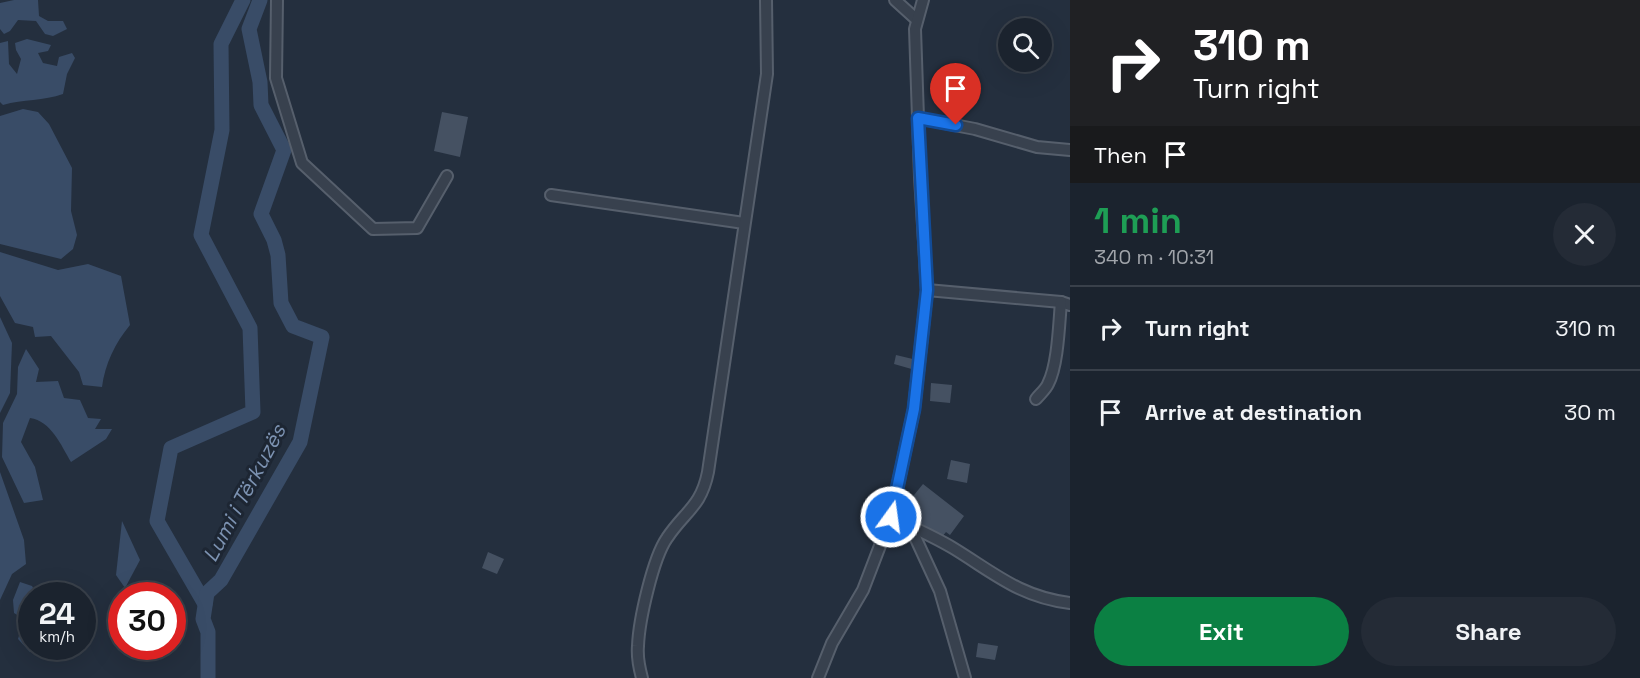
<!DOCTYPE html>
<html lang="en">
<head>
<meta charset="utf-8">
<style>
	:root { --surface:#1b232e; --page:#242b36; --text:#f1f3f6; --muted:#a0a4aa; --line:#39404a; --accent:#0b8043 }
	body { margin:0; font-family:"Space Grotesk",sans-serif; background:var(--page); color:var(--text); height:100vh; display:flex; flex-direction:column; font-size:22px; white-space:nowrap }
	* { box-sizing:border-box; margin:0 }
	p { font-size:20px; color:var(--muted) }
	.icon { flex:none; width:33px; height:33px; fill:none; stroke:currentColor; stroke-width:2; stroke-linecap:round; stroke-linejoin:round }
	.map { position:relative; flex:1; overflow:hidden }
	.panel { display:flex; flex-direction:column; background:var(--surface); width:570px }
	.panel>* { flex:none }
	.hud { background:#202124; color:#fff; overflow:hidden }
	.fabs { position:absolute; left:998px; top:18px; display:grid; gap:12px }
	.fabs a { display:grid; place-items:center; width:54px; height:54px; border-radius:50%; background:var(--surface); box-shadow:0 6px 24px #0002,0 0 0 2px var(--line); font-size:30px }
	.speed { position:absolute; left:18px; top:582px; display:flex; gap:12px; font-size:30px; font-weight:700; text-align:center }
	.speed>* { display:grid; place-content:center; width:78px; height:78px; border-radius:50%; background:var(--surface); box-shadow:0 6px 24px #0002,0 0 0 2px var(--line); line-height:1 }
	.speed small { font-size:15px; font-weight:400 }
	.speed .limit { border:9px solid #d22; background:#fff; color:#111 }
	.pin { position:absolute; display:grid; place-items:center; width:51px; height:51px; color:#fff; margin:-62px -26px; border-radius:50% 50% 50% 0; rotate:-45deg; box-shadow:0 0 6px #0007 }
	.pin .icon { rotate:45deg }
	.me { position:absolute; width:66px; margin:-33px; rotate:14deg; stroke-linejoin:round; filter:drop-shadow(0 0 4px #0008) }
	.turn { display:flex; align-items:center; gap:21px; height:126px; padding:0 24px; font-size:27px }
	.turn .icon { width:78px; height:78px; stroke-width:2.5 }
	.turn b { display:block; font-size:42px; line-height:51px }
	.then { display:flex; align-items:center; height:57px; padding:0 24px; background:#0003; gap:12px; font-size:22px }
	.round { display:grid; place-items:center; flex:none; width:63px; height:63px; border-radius:32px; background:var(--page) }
	.overview { display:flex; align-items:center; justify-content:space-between; height:102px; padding:0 24px }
	h1 { font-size:36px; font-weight:700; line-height:45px; color:#1e9e55 }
	.button { display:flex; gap:12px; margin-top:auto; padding:12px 24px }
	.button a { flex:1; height:69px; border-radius:36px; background:var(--accent); color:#fff; font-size:24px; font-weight:700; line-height:69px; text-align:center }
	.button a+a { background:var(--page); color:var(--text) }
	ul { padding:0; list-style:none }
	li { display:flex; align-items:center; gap:18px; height:84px; padding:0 24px; border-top:2px solid var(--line) }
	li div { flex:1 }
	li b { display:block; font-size:22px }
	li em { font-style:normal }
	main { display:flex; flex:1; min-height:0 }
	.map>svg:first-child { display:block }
	.water { fill:#394c67 }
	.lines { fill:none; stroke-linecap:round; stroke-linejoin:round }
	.river { stroke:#394c67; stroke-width:15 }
	.building { fill:#455162 }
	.minor-casing { stroke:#565f6c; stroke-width:14 }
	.minor { stroke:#38414e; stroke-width:10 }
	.route-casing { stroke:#114b97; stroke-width:15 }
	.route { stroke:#1a73e8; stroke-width:10 }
	.labels { text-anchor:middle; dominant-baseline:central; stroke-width:6; stroke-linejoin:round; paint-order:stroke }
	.water-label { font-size:21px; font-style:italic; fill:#7c92b1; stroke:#1d2633 }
</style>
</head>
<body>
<main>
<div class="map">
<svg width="1070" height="678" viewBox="0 0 1070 678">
	<rect width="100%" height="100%" fill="#242f3e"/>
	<g class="water">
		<path d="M14,0h24l1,16 9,5h15l4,8 -14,7 -8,-2 -9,-13 -18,-1 -8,11 -6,3 -4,-5v-26z"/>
		<path d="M27,39l24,6 -3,6 -10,2 5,10 14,3 2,-9 13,-4 3,5 -8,16 -4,20c-19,7 -40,5 -60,11l-3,-3v-59l8,-2 1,23 8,10 4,-15 -5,-9 -1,-7z"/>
		<path d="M23,109l15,3 11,12 23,44 -1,43 6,24 -4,14 -12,10 -61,-15v-128z"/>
		<path d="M0,252l58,18 30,-6 33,12 9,49c-15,18 -25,39 -28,62l-19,-2 -4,-13 -28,-36 -16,1 -2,-10 -18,-4 -15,-27z"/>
		<path d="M0,317l12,26 -2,50 -10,20z"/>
		<path d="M26,349l13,20 -3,13 22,-1 6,17 16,2 8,18 13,1 -6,10h17l-6,10 -35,23c-10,-17 -20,-41 -41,-44l-9,24 14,25 8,33 -19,3 -22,-46 1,-34 14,-29 1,-27z"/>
		<path d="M0,472l24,68 2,24 -14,10 -12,26z"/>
		<path d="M122,521l18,39 -15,28 -9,-13z"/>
		<path d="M20,582l12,4 5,9 -5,1v50l16,1 -18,5 -12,-13 6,-20 -10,-6 -1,-13z"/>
	</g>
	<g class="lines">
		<g class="river">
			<path d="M205,604l-48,-83 14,-73 82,-36 -3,-84 -49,-93 21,-105 -1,-86 22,-44"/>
			<path d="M208,678v-46l-5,-13 4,-26 14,-13 79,-138 22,-105 -29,-11 -12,-23 -3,-48 -4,-15 -13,-26 23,-64 -23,-45 -1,-23 -11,-53 11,-29"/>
		</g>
	</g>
	<g class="building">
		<path d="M442,112l26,5 -8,40 -26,-6z"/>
		<path d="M896,355l21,5 -2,10 -21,-6z"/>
		<path d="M931,383l21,2 -2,18 -20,-2z"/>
		<path d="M951,460l19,4 -3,19 -20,-4z"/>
		<path d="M923,484l41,32 -14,19 -4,-3 -5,6 -31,-23 8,-9 -8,-6z"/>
		<path d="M488,552l16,7 -7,15 -15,-6z"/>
		<path d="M978,643l20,3 -3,14 -19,-3z"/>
	</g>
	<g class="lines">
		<g class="minor-casing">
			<g id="minor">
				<path d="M277,0l-1,78 26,85 71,66 44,-1 30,-52"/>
				<path d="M895,0l21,19"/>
				<path d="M918,118l57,11 62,18 33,3"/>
				<path d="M551,195l193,28"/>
				<path d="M927,290l134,12 9,3"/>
				<path d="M1036,399c4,-5 10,-10 12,-15 10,-19 11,-60 13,-82"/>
				<path d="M891,517c21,10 42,19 62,31 41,25 67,49 117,55"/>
				<path d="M910,526l30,65 25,87"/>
				<path d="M642,678c-3,-11 -5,-21 -4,-32 1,-26 15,-88 29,-108 18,-27 34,-31 41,-66l59,-398 -1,-74"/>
				<path d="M818,678l14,-35 31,-53 28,-73 23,-108 13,-119 -7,-113 -5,-148 8,-29"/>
			</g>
		</g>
		<use href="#minor" class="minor"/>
	</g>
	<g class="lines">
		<g class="route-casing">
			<path id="route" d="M891,517l23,-108 13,-119 -9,-172 38,7"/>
		</g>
		<use href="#route" class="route"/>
	</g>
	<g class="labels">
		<g class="water-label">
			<text transform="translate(244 493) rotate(-62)">Lumi i Tërkuzës</text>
		</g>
	</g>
</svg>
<div class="fabs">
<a><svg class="icon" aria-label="search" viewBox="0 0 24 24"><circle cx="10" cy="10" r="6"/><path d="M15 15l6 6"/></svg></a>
</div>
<div class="speed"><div>24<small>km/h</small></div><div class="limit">30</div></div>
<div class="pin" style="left:956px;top:125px;background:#d93025"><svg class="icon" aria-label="arrive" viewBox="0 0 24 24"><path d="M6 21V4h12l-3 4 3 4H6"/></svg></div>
<svg class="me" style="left:891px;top:517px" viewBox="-20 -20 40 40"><circle r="17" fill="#1a73e8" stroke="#fff" stroke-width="3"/><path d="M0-11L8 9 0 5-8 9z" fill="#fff"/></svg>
</div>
<section class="panel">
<div class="hud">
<div class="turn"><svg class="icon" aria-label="right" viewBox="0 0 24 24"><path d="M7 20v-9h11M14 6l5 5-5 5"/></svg><div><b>310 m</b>Turn right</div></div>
<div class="then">Then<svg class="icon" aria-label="arrive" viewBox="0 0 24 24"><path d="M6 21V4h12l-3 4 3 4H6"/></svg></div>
</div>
<div class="overview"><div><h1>1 min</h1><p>340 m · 10:31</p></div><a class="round"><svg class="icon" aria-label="close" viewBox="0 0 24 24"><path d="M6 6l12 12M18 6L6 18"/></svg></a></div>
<ul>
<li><svg class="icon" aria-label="right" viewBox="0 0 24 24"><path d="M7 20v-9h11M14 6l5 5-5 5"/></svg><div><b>Turn right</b></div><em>310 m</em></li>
<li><svg class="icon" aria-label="arrive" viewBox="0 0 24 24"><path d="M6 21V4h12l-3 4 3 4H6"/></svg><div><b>Arrive at destination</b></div><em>30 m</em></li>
</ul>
<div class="button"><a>Exit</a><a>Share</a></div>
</section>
</main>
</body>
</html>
